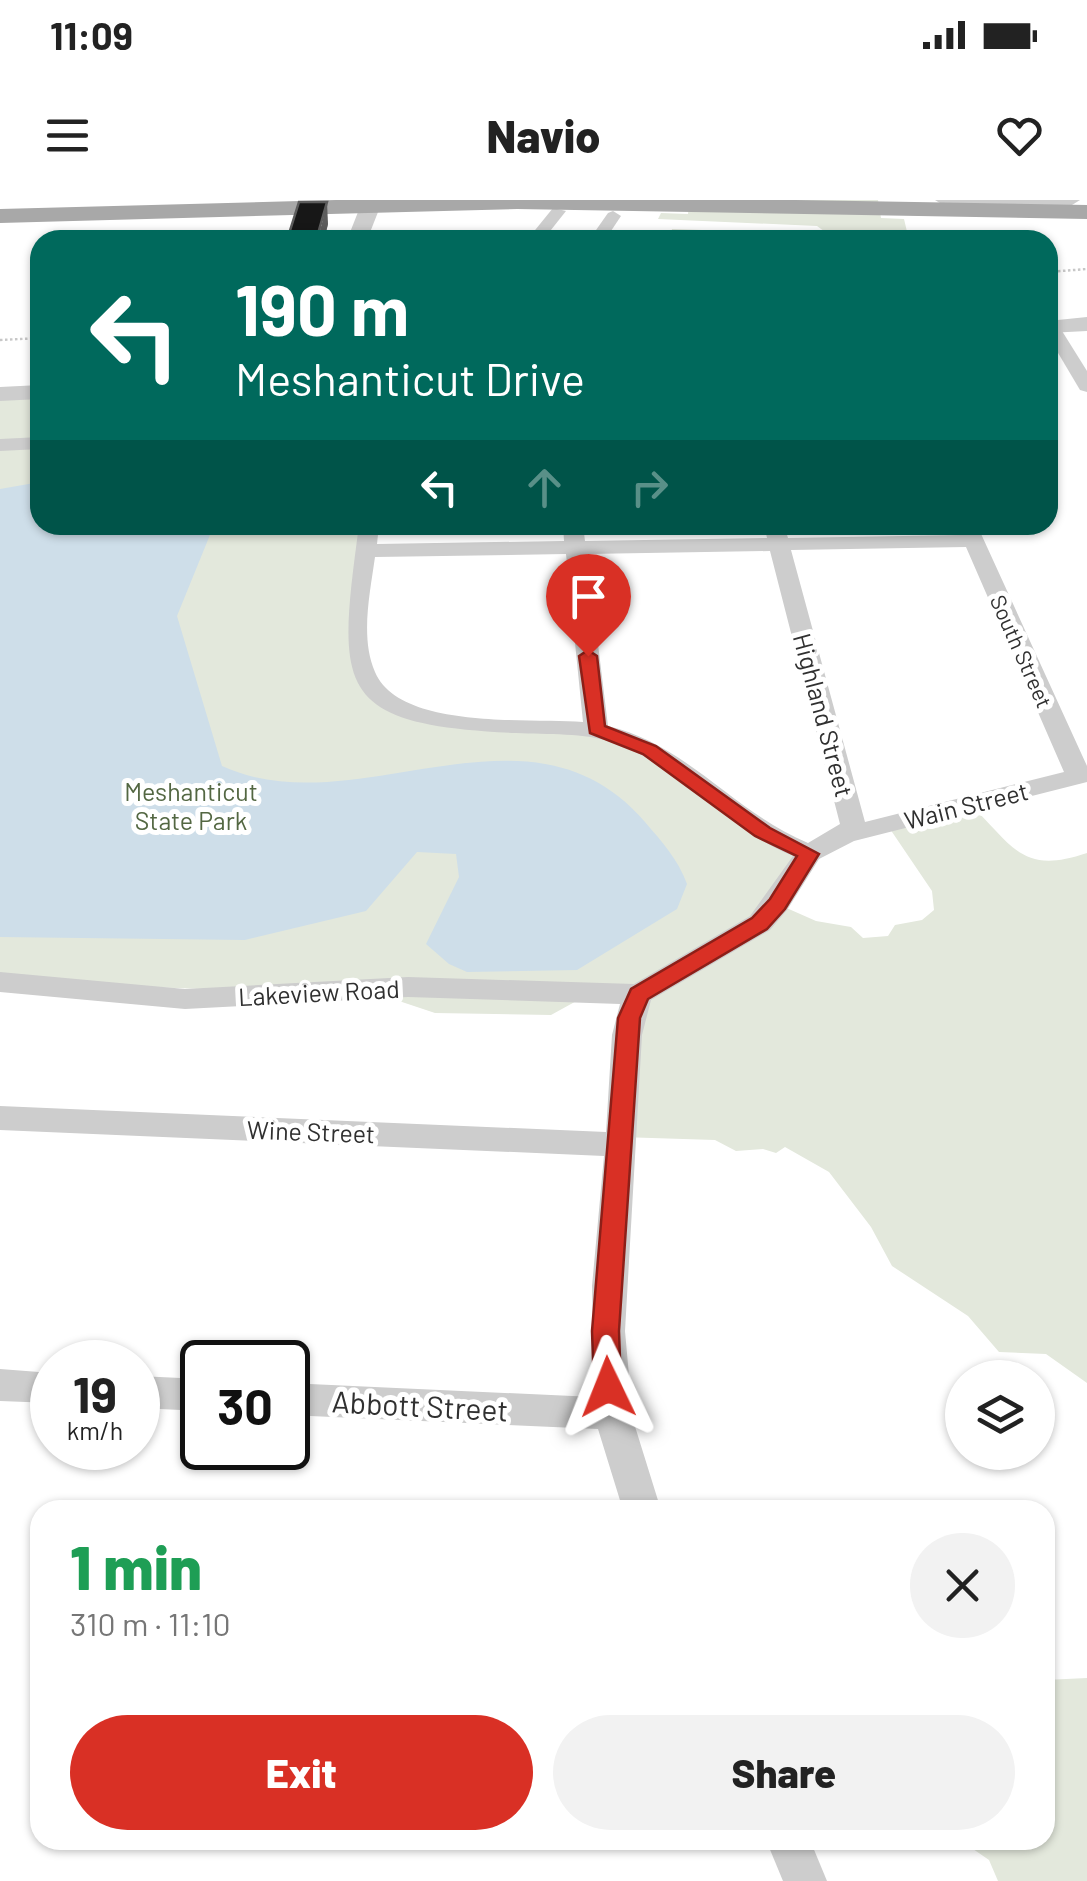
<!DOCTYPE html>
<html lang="en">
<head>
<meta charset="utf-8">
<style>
	:root { --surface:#fff; --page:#f2f2f2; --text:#222; --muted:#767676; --accent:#d93025 }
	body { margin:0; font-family:Barlow,sans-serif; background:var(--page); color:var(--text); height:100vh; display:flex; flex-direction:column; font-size:38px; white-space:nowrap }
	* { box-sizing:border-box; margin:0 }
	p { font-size:32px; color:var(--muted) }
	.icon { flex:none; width:55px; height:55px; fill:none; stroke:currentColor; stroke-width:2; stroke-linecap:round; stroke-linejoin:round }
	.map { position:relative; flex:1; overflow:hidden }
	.side { position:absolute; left:30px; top:1300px; width:1025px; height:350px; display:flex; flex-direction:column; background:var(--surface); border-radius:30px; box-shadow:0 2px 8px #0004 }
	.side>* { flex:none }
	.hud { position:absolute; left:30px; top:30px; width:1028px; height:305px; border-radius:30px; box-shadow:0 2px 8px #0004; background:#00695c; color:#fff; overflow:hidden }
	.controls { position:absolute; left:945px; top:1160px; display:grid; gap:20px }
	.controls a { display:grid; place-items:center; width:110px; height:110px; border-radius:50%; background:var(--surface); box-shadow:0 2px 8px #0004; font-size:50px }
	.speed { position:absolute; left:30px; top:1140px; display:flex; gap:20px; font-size:50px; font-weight:700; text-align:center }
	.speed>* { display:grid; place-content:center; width:130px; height:130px; border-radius:50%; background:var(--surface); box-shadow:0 2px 8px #0004; line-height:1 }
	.speed small { font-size:25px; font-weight:400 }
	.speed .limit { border:5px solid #111; border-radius:15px; background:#fff; color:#111 }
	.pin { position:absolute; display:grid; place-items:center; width:85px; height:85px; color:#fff; margin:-102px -42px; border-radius:50% 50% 50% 0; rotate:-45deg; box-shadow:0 0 10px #0007 }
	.pin .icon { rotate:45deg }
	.me { position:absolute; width:110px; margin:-55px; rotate:358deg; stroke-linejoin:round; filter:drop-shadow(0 0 8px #0008) }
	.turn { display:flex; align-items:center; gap:35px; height:210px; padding:0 40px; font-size:45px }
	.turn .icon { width:130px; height:130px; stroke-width:2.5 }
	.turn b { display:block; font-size:70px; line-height:85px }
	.lanes { display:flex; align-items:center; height:95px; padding:0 40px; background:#0003; justify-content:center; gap:50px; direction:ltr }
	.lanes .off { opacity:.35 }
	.round { display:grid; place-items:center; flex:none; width:105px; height:105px; border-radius:52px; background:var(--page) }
	.summary { display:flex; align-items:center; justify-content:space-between; height:170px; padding:0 40px }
	h1 { font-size:60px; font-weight:800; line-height:75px; color:#1e9e55 }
	.cta { display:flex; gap:20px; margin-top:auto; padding:20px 40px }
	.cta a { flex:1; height:115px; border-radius:60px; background:var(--accent); color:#fff; font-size:40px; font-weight:800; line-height:115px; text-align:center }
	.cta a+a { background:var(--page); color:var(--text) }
	.status { display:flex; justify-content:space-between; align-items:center; height:70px; padding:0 50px; background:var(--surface); direction:ltr }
	.status svg { height:28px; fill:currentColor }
	header { display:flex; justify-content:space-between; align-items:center; height:130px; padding:0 40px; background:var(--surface); font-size:45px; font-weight:800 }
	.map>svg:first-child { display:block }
	.green { fill:#e3e8dc }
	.water { fill:#cedee9 }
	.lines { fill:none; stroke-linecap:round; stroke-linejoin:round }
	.path { stroke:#c7c7c7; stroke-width:2.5; stroke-dasharray:2.5 2.5; stroke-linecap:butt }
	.minor { fill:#cdcdcd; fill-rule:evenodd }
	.tertiary { fill:#cdcdcd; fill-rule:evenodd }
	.primary { fill:#a8a8a8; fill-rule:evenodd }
	.wall { fill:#8b8b8b }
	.shaded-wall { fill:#5d5d5d }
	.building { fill:#171717; stroke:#5d5d5d; stroke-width:2.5 }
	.route { fill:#d93025; stroke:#8d1f18; stroke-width:2.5 }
	.labels { text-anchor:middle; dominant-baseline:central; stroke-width:10; stroke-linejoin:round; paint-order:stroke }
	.far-street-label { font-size:22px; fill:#303030; stroke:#fff }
	.street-label { font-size:25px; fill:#303030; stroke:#fff }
	.park-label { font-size:25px; fill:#536742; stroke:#fff }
	.near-street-label { font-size:30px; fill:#303030; stroke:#fff }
</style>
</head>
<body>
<div class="status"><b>11:09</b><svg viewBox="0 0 49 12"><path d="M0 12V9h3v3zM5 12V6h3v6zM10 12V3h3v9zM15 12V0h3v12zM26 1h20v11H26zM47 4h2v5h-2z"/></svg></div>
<header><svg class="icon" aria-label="menu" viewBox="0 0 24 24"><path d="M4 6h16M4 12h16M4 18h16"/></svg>Navio<svg class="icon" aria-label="heart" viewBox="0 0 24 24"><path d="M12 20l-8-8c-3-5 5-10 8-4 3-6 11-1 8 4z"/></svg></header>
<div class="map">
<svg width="1087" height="1681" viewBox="0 0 1087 1681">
	<rect width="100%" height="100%" fill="#fff"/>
	<g class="green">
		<path d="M689,0h189l3,18 23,1 5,21h-239l2,-11 156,5 -11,-8 -159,-7 3,-6 27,1z"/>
		<path d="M40,191v134h327l-5,152 53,38 207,24 182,114 -22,53 34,15 35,6 12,11 25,-2 7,-11 27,-5 12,-10 -2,-19 -44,-65 83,-21c43,42 51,70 116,48v530l-41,-29 -47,-2 -31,-36 -76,-50 -21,-39 -42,-55 -44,-25 -9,6 -13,-4 -27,2 -21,-11 -95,-3 14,-137 -43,-7 -40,22 -116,-2 -54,-18 -381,-13v-588z"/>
		<path d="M1087,1478v203h-89l-9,-21 -29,-20h85v-160z"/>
	</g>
	<path class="water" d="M40,282v43h174l-37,91 45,150c136,62 306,-80 423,56 17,20 33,37 42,62l-10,25 -100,61 -110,2 -18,-8 -23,-20 33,-67 -3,-23 -39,-2 -51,59 -121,29 -245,-3v-448z"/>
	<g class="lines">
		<g class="path">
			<path d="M1048,72l39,-3"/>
			<path d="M0,140l40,-2"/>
		</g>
		<g class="minor">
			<path d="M935,0h145l-8,5h-129z"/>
			<path d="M553,8l13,3 -23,29h-16z"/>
			<path d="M613,11l8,5 -16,24h-16l19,-27z"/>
			<path d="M1048,123h9l30,48v21l-7,-2 -32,-54z"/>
			<path d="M40,237v12l-40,2v-12z"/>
			<path d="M359,325h20l-2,19 187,-3 -1,-16h20l2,16 182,-3 -3,-13h20l4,13 173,-3 -4,-10h20l110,241v16l-233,59 -35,18 -32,51 -17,20 -119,70 -9,35 -17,296 8,89 28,90h-38l-25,-81 -310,-14v-32l306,14 -2,-111 12,-130 -604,-26v-24l606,26 6,-97 8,-31 -212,-7 -223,12 -185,-17v-20l185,17 223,-12 226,7 116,-68 43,-60c-66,-27 -113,-91 -179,-113 -30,-11 -66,-8 -98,-10 -183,-8 -179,-44 -157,-208zM966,347l98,225 -199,50 -74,-272zM770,351l70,273 -32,19c-73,-30 -122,-99 -200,-117l-21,-172zM566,354l17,168c-53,-4 -184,8 -208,-50 -15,-34 -5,-79 0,-115z"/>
			<path d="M0,1169l52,4v30l-52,-2z"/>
			<path d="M138,1176l64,3v32l-64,-3z"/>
			<path d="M766,1640h44l17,41h-44z"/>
		</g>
		<g class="tertiary">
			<path d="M370,1l10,6 -13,33h-20l13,-33z"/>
			<path d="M1087,117v14l-39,2v-12z"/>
			<path d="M40,185v14l-40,2v-14z"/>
		</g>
		<path class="primary" d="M336,0h460l291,5v14l-570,-10 -517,14v-14z"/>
	</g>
	<path class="wall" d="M328,24l-4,16h-35l-1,-3z"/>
	<path class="shaded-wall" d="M327,2l1,22 -4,16h-6z"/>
	<path class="building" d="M299,2h28l-10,35h-29z"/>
	<path class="route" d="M588,450l9,6 8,70 51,20 114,82 49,26 -34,55 -18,20 -119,70 -8,19 -21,313 2,56 -4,8 -9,4 -10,-4 -4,-8 -2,-56 26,-313 13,-29 121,-71 18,-19 27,-43 -42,-20 -112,-82 -53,-21 -11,-77z"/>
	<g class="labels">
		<g class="far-street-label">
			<text transform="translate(1022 451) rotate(66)">South Street</text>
		</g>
		<g class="street-label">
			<text transform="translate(824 515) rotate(75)">Highland Street</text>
			<text transform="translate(966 605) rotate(-14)">Wain Street</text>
			<text transform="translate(319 792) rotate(-3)">Lakeview Road</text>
			<text transform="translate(311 931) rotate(2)">Wine Street</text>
		</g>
		<g class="park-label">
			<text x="191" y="591">Meshanticut<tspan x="191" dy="29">State Park</tspan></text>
		</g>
		<g class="near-street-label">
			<text transform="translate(420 1205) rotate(3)">Abbott Street</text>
		</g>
	</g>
</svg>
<div class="controls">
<a><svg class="icon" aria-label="layers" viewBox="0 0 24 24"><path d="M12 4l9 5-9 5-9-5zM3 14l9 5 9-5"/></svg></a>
</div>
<div class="speed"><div>19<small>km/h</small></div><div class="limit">30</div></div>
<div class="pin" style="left:588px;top:456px;background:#d93025"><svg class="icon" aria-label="arrive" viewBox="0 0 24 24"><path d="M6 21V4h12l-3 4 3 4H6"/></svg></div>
<svg class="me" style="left:608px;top:1187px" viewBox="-20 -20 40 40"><path d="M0-17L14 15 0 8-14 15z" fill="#d93025" stroke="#fff" stroke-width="4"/></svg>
<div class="hud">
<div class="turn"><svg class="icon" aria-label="left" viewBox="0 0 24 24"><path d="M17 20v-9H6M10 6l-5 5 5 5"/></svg><div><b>190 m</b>Meshanticut Drive</div></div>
<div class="lanes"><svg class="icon" aria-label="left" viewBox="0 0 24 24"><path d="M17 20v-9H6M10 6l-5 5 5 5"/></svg><svg class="icon off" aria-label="ahead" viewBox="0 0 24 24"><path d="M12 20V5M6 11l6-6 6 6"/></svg><svg class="icon off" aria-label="right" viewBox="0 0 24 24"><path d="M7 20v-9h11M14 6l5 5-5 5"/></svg></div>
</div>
<section class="side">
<div class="summary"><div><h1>1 min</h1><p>310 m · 11:10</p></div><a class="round"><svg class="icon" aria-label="close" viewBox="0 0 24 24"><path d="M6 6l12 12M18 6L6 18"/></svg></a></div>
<div class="cta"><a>Exit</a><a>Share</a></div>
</section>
</div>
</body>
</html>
